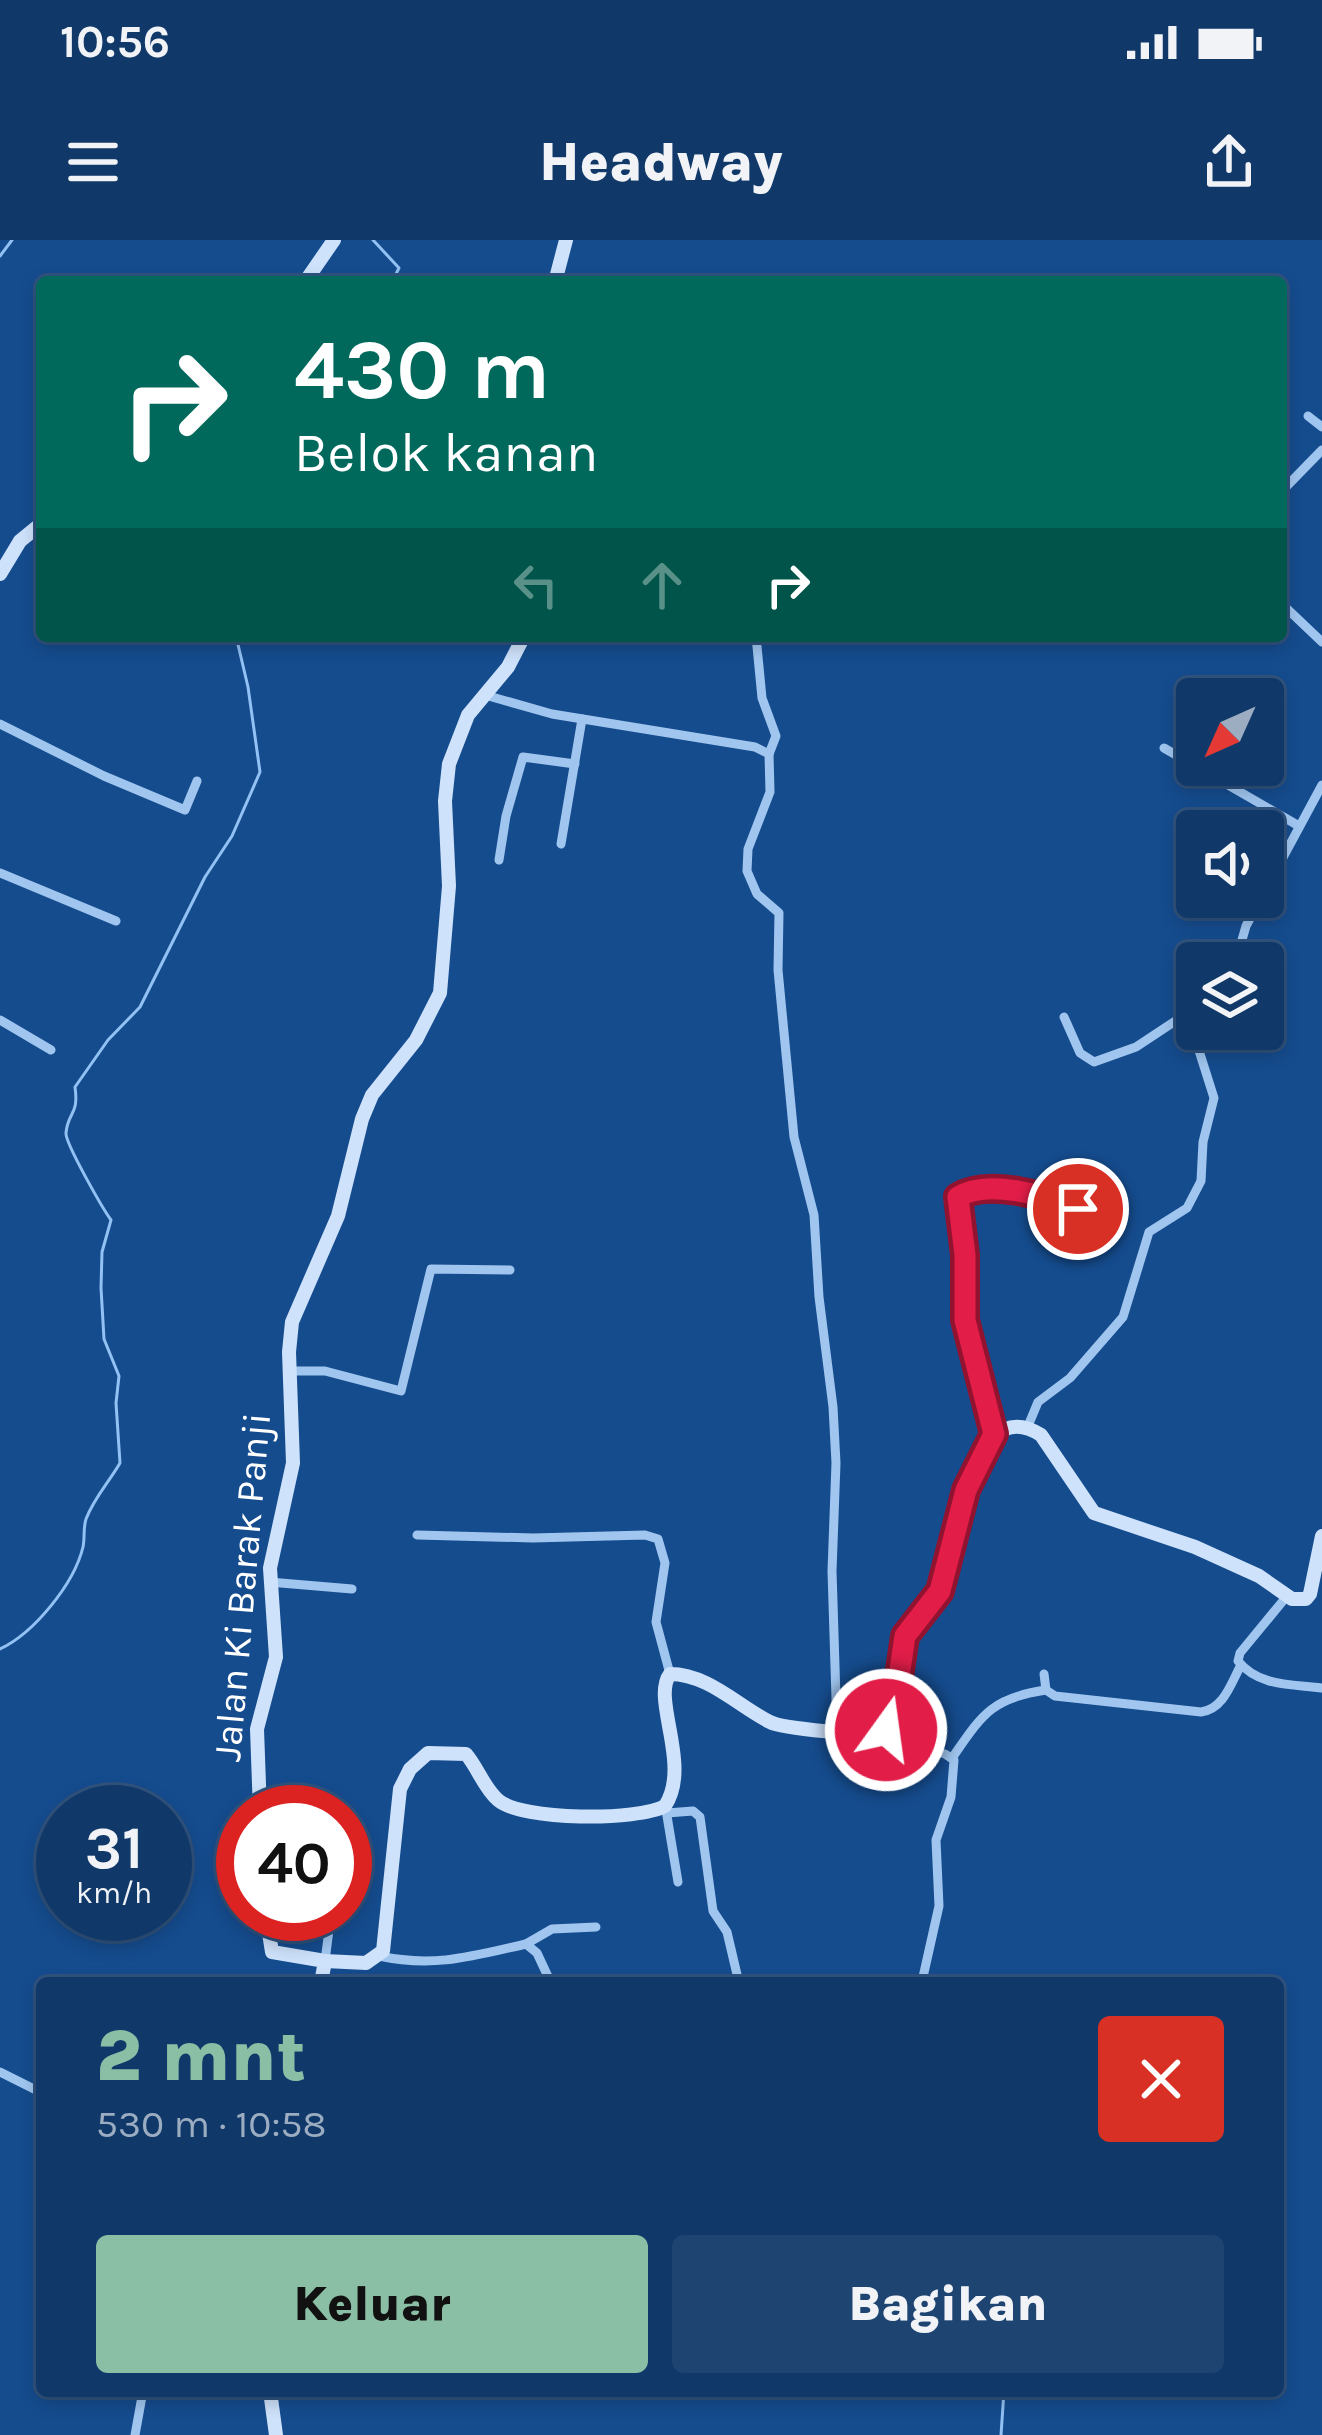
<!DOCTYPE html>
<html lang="id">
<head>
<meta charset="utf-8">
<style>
	:root { --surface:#10396a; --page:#1e4472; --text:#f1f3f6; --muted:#9cacc1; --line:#30537e; --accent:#8abfa5 }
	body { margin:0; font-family:Karla,sans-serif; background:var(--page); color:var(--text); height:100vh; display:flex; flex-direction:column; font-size:45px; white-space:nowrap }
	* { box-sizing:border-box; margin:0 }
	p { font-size:39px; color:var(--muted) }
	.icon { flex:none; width:66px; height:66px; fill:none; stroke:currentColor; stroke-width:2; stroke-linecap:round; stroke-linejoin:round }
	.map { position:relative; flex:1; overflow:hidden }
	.drawer { position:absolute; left:36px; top:1737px; width:1248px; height:420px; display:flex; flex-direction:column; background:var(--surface); border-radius:12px; box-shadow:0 6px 18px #0003,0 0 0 3px var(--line) }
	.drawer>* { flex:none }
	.guide { position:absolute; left:36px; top:36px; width:1251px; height:366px; border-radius:12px; box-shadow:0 6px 18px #0003,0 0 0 3px var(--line); background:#00695c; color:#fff; overflow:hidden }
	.needle { width:78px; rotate:225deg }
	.controls { position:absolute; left:1176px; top:438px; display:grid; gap:24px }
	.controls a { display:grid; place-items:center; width:108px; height:108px; border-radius:12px; background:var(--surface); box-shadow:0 6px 18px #0003,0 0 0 3px var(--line); font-size:60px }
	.speed { position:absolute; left:36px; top:1545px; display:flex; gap:24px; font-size:60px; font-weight:700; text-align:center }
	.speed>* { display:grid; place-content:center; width:156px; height:156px; border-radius:50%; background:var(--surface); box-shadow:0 6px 18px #0003,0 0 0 3px var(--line); line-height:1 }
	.speed small { font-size:30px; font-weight:400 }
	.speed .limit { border:18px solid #d22; background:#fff; color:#111 }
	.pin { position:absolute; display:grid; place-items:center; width:102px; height:102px; color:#fff; margin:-51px; border:6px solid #fff; border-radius:50%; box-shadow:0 3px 12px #0007 }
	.me { position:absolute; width:132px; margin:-66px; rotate:14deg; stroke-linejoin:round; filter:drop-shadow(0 0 9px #0008) }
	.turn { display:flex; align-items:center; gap:42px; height:252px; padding:0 60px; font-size:54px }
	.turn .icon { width:156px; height:156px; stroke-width:2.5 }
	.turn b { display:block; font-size:84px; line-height:102px }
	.lanes { display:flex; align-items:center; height:114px; padding:0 60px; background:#0003; justify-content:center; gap:60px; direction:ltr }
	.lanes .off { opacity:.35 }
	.round { display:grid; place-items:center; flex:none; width:126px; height:126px; border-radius:12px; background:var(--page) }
	.overview { display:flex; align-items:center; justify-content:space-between; height:204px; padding:0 60px }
	h1 { font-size:72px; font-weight:800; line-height:90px; color:var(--accent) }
	.action { display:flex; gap:24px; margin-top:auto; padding:24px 60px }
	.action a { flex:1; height:138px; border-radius:12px; background:var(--accent); color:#111; font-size:48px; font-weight:800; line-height:138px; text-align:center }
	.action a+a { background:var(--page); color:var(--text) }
	.status { display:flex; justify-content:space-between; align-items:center; height:84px; padding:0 60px; background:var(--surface); direction:ltr }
	.status svg { height:33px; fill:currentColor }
	header { display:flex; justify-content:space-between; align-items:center; height:156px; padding:0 60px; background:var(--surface); font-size:54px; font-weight:800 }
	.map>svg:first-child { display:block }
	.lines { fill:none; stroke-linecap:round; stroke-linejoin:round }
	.stream { stroke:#92c1f3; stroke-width:3 }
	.street { stroke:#a0c6f0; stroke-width:9 }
	.secondary { stroke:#cee2fb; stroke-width:14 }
	.route-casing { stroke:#92132f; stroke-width:30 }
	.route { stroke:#e11d48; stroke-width:21 }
	.labels { text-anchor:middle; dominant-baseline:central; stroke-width:12; stroke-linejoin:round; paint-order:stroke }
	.street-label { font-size:39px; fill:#fff; stroke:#154c8e }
</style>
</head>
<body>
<div class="status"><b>10:56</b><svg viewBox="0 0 49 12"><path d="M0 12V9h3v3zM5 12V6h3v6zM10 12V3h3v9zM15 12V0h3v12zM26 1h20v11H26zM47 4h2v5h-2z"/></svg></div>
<header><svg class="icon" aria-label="menu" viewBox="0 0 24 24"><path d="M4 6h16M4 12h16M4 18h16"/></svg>Headway<svg class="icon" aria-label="share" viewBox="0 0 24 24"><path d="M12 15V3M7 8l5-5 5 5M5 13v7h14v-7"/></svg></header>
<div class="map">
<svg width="1322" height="2195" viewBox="0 0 1322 2195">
	<rect width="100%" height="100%" fill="#154c8e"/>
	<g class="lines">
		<g class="stream">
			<path d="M373,0l26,28 -7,14"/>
			<path d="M0,16l12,-16"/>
			<path d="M0,1409c34,-16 74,-65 83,-102 2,-9 0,-19 3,-28 8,-21 23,-37 34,-56l-4,-60 3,-27 -15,-37 -3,-51 1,-36 9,-32c-8,-11 -46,-77 -45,-87 2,-22 13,-17 9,-46l33,-47 32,-33 65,-130 27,-41 28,-64 -12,-85 -12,-51"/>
			<path d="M1001,2195l3,-44"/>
		</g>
		<g class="street">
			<path d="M1308,176l14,11"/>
			<path d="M1281,252l41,-42"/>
			<path d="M1281,363l41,39"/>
			<path d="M207,396l5,2"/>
			<path d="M756,396l6,62 14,38 -7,18"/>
			<path d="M485,455l67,19 203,33 14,7 1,38 -22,57 -1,22 10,23 22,19 -1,57 16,167 20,78 5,82 14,110 3,56 -4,108 5,159"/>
			<path d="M0,484l104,52 81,34 12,-29"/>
			<path d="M1164,508l135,78"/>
			<path d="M561,604l21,-125"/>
			<path d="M499,620l7,-44 17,-59 52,7"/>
			<path d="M0,633l116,48"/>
			<path d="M1223,723l17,-16 6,-21 76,-141"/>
			<path d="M1064,777l16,36 14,9 42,-15 59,-39"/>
			<path d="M0,780l51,30"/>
			<path d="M290,1131h35l76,20 30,-122 79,1"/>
			<path d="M1028,1186l10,-24 32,-24 53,-61 26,-85 38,-24 14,-27 2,-39 11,-44 -19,-60 2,-38"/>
			<path d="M994,1194l-29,-114v-65l-6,-58 9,-6h57l84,32"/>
			<path d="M417,1295l116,3 112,-3 13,4 7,24 -9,59 14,52"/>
			<path d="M269,1342l83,7"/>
			<path d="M1287,1356l-47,57 -2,8c21,26 54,23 84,27"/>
			<path d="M1044,1434l2,16 9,6 146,16c23,-3 30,-29 40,-47"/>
			<path d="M878,1495l67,19 9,6 -3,37 -15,43 3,66 -16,71"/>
			<path d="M952,1518c30,-43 39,-60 94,-68"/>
			<path d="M666,1570l12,72"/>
			<path d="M667,1573l26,-2 7,6 13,94 14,21 12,51"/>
			<path d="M526,1704l26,-15 44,-2"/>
			<path d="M379,1716c56,12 94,0 147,-12l11,9 14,30"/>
			<path d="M325,1721l6,-47"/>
			<path d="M0,1832l42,21"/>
			<path d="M135,2195l8,-44"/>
		</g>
		<g class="secondary">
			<path d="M305,42l29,-42"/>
			<path d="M555,42l11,-42"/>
			<path d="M0,334l20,-33 22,-18"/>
			<path d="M260,1572l-3,-83 19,-72 -6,-89 23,-105 -4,-111 3,-30 46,-106 24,-97 10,-24 44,-55 24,-47 9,-107 -4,-85 4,-37 19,-49 40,-48 16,-31"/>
			<path d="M266,1674l6,38 53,9 -4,22"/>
			<path d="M325,1721l41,2 17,-12 17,-162 10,-20 18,-16 38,1c12,14 18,34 32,46 24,21 140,21 167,6 27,-41 -14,-107 5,-132 38,0 68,32 100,48 13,7 98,14 111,11 22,-23 15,-60 23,-89 7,-27 32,-38 40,-62 14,-40 26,-192 97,-147l53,78 101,34 64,29 33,23h14l4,-5 12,-58"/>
			<path d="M270,2151l6,44"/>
		</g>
	</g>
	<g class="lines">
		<g class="route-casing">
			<path id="route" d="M886,1490l9,-26 10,-68 35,-45 26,-101 28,-56 -29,-114v-65l-7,-58c29,-19 90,-1 120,12"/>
		</g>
		<use href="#route" class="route"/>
	</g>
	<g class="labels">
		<g class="street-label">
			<text transform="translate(242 1347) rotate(-85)">Jalan Ki Barak Panji</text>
		</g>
	</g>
</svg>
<div class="controls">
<a><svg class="needle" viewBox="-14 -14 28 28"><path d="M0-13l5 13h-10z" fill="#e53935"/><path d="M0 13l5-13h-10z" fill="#9cacc1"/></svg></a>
<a><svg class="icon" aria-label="sound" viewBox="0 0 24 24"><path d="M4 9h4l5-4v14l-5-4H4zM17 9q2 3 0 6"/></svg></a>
<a><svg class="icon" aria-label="layers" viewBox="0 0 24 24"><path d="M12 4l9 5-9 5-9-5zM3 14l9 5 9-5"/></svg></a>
</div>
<div class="speed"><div>31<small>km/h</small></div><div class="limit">40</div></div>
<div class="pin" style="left:1078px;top:969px;background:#d93025"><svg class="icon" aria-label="arrive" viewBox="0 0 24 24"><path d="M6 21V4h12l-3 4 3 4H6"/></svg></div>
<svg class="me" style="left:886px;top:1490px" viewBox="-20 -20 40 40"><circle r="17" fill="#e11d48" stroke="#fff" stroke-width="3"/><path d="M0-11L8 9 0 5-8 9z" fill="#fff"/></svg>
<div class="guide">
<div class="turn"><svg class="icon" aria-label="right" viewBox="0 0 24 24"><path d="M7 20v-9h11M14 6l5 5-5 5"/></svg><div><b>430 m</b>Belok kanan</div></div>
<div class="lanes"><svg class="icon off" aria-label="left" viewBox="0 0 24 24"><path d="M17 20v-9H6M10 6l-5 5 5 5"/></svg><svg class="icon off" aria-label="ahead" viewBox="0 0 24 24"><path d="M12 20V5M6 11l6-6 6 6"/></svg><svg class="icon" aria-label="right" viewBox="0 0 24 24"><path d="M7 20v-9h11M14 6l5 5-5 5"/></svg></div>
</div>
<section class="drawer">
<div class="overview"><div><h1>2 mnt</h1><p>530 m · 10:58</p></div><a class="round" style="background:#d93025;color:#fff"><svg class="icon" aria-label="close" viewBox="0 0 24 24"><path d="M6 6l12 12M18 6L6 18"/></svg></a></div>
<div class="action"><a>Keluar</a><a>Bagikan</a></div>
</section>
</div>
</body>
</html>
